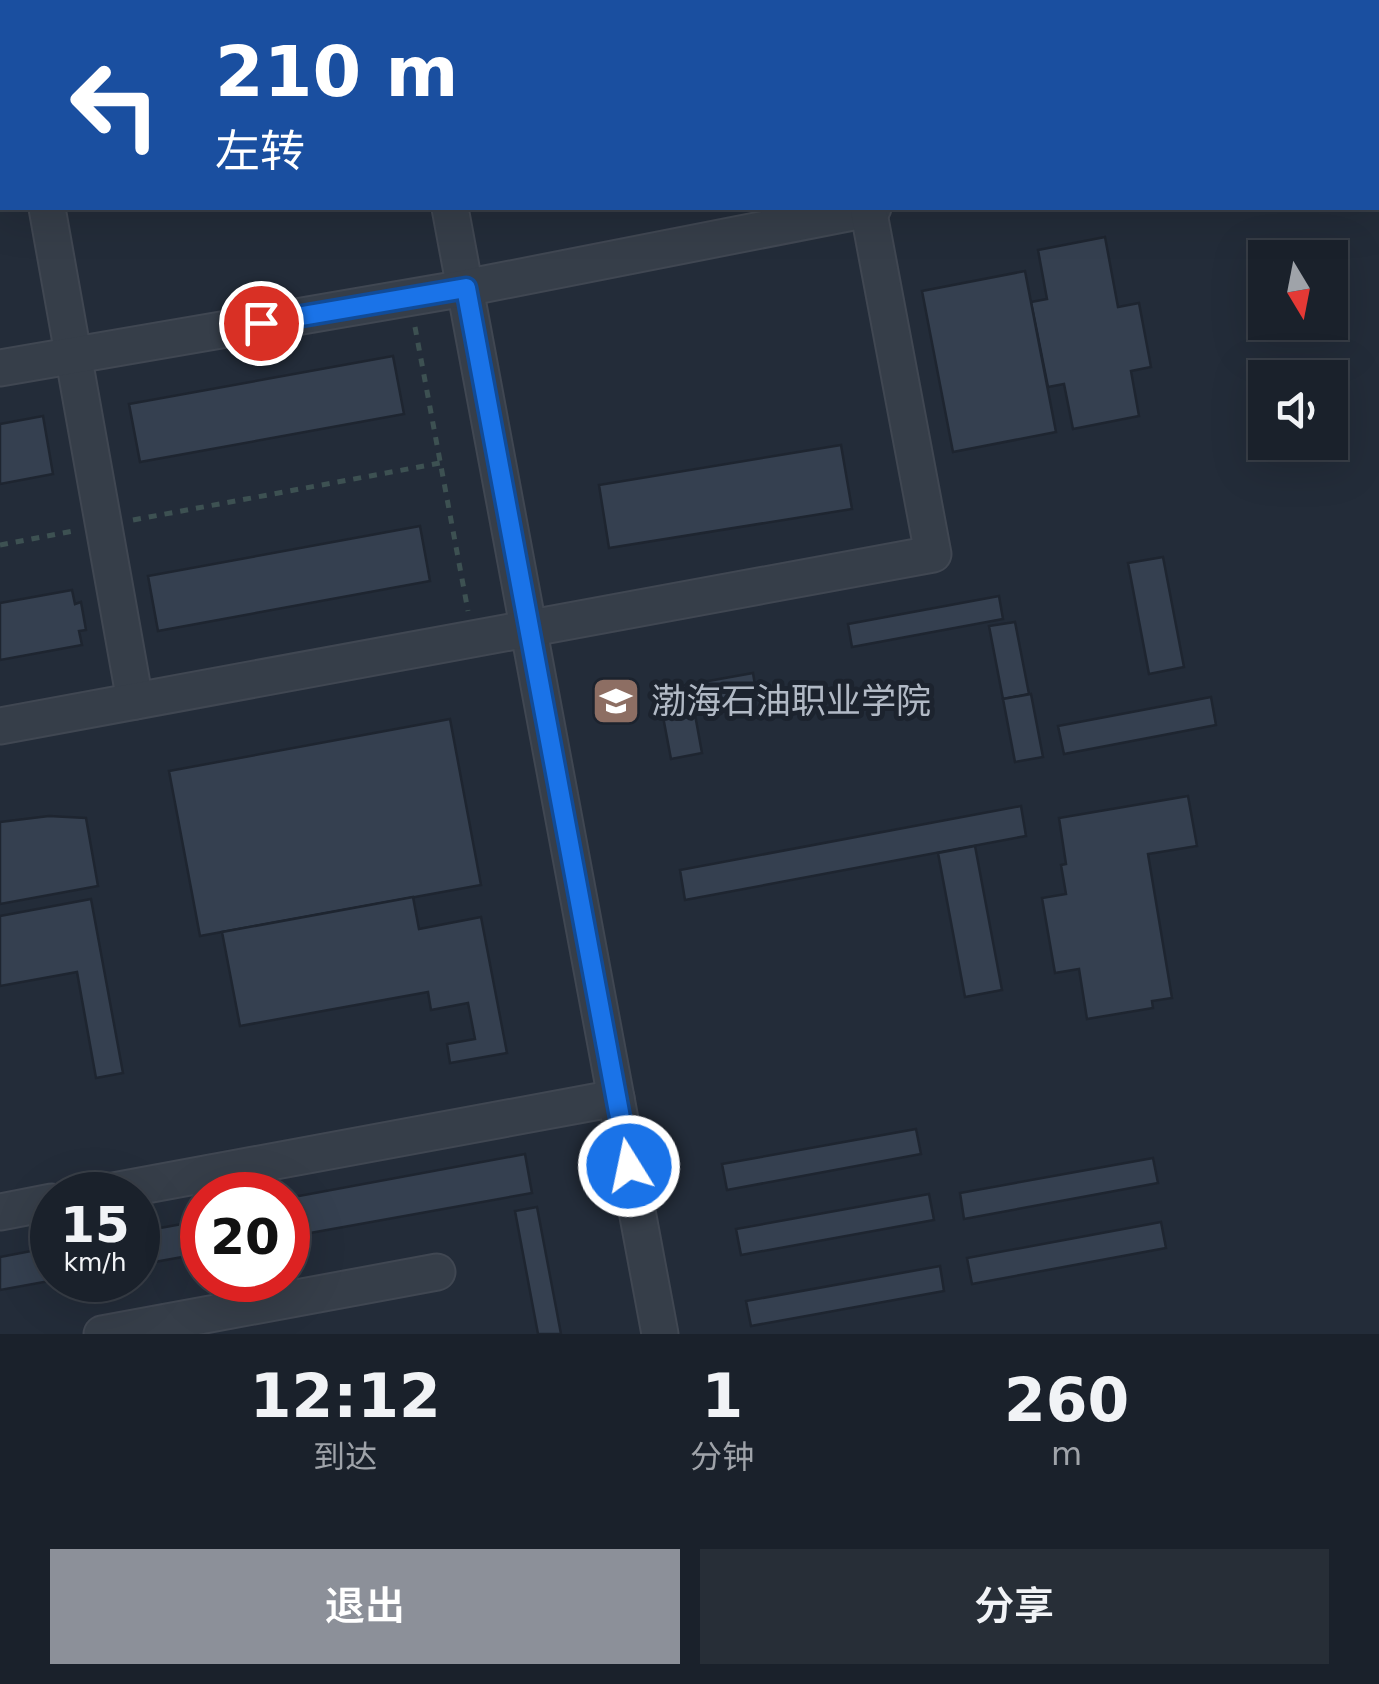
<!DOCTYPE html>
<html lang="zh">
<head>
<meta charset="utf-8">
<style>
	:root { --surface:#1a212b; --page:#272e37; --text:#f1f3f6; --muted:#9fa3a9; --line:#383e47; --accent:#8c9099 }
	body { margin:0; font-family:"DejaVu Sans","Noto Sans SC",sans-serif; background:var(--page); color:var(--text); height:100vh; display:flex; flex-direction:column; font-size:38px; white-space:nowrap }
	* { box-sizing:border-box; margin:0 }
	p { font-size:32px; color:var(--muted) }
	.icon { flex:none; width:55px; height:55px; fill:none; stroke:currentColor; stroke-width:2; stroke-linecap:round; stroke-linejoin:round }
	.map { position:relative; height:1334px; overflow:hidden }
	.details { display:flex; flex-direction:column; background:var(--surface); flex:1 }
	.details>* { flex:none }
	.banner { position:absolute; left:0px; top:0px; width:1380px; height:210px; box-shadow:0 10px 40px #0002,0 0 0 2px var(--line); background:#1a4fa0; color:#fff; overflow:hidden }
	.needle { width:65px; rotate:170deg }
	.controls { position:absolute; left:1248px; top:240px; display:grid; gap:20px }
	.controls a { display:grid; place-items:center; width:100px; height:100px; border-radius:0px; background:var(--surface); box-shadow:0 10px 40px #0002,0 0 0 2px var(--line); font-size:50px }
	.speed { position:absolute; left:30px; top:1172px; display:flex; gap:20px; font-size:50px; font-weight:700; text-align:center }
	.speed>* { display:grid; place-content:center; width:130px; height:130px; border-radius:50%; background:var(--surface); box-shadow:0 10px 40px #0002,0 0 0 2px var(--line); line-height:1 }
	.speed small { font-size:25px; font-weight:400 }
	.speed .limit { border:15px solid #d22; background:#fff; color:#111 }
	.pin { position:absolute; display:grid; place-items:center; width:85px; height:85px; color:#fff; margin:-42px; border:5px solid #fff; border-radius:50%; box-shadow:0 2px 10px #0007 }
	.me { position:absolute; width:110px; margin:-55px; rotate:350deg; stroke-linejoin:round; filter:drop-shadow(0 0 8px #0008) }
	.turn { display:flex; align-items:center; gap:35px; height:210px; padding:0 50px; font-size:45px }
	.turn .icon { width:130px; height:130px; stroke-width:2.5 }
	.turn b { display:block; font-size:70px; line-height:85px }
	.eta { display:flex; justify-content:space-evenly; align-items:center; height:170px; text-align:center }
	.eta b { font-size:60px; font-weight:600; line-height:70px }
	.cta { display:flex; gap:20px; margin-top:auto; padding:20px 50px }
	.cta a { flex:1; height:115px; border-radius:0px; background:var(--accent); color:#fff; font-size:40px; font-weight:600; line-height:115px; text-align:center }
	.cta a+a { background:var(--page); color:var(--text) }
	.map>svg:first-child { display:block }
	.building { fill:#354050; stroke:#1e2530; stroke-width:2.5 }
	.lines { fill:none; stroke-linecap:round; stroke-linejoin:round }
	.minor-casing { stroke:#404752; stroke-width:39 }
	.path { stroke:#3d5152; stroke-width:5; stroke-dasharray:8 8; stroke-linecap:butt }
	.minor { stroke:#363e49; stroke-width:35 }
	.route-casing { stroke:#114b97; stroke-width:25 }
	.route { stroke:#1a73e8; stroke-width:18 }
	.labels { text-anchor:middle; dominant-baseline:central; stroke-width:10; stroke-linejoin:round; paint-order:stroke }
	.poi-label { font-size:35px; fill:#b1b9c5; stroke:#1c232e; text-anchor:start }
</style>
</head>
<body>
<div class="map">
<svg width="1379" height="1334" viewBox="0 0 1379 1334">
	<rect width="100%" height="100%" fill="#232c39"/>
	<g class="building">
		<path d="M1105,237l13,70 21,-4 12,64 -20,4 8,45 -66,13 -9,-45 -16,3 -17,-85 16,-3 -9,-49z"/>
		<path d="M1025,271l31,161 -103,20 -31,-161z"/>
		<path d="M393,356l11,58 -264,48 -11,-58z"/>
		<path d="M43,416l10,58 -53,10v-60z"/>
		<path d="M841,445l11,64 -243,39 -10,-63z"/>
		<path d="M420,526l10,55 -272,50 -10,-55z"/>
		<path d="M1163,557l21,110 -35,7 -21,-111z"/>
		<path d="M72,590l3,14 6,-2 5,28 -7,1 3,14 -82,15v-57z"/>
		<path d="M999,596l4,23 -151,28 -4,-23z"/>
		<path d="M1015,622l14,72 -26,5 -14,-73z"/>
		<path d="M753,673l4,24 -63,12 8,44 -31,6 -13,-69z"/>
		<path d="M1031,694l12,63 -28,5 -12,-63z"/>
		<path d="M1211,697l5,28 -152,29 -6,-28z"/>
		<path d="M450,719l31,166 -281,51 -31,-165z"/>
		<path d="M1188,796l9,50 -49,8 24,144 -20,3 1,7 -66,11 -8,-50 -24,4 -13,-75 24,-4 -5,-29 5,-1 -7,-46z"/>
		<path d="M1021,806l5,30 -341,64 -5,-30z"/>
		<path d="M49,816l37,2 12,68 -98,18v-82z"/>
		<path d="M975,846l27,144 -37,7 -27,-144z"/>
		<path d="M413,897l6,32 62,-12 26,136 -57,10 -3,-19 28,-5 -7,-36 -37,7 -3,-18 -188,34 -18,-94z"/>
		<path d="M91,899l32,174 -27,5 -19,-106 -77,14v-70z"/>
		<path d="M916,1129l5,25 -194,36 -5,-26z"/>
		<path d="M525,1154l7,39 -244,44v-39z"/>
		<path d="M1153,1158l5,25 -194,36 -4,-26z"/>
		<path d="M929,1194l5,26 -193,35 -5,-26z"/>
		<path d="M537,1207l24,127h-23l-23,-123z"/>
		<path d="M202,1213v40l-3,1 -7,-39z"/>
		<path d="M193,1222l6,32 -61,11v-33z"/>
		<path d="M1161,1222l5,26 -194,36 -5,-26z"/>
		<path d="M52,1247l3,33 -55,10v-33z"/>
		<path d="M940,1266l4,25 -193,35 -5,-25z"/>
	</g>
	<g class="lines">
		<g class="minor-casing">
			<g id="minor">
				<path d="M9,0v2"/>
				<path d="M412,0v2"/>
				<path d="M829,0l1,2"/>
				<path d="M47,208l88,493"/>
				<path d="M450,208l210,1126"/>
				<path d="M0,368l465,-80 408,-80"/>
				<path d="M0,726l933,-172 -65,-346"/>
				<path d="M92,1195l524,-97"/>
				<path d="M0,1212l52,-10"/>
				<path d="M102,1334l335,-62"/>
			</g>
		</g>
		<g class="path">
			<path d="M415,327l53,284"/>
			<path d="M133,520l307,-57"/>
			<path d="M0,545l73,-14"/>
		</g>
		<use href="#minor" class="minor"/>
	</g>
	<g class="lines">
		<g class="route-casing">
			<path id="route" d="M261,323l205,-35 163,878"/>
		</g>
		<use href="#route" class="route"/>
	</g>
	<defs>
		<g id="university-square" transform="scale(2.5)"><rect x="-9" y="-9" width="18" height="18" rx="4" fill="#8d6e63" stroke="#1c232e"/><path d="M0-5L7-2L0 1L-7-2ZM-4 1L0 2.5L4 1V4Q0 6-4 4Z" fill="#fff"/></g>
	</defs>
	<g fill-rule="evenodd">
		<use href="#university-square" x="616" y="701"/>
	</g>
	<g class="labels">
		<g class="poi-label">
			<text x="651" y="701">渤海石油职业学院</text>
		</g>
	</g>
</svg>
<div class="controls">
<a><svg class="needle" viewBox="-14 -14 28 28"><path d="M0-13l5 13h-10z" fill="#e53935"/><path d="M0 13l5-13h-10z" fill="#9fa3a9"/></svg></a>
<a><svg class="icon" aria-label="sound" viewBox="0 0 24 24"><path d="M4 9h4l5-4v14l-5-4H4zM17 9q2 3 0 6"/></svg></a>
</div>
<div class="speed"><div>15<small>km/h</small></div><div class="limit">20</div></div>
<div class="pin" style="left:261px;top:323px;background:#d93025"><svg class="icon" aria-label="arrive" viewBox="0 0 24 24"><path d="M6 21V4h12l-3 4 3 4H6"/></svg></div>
<svg class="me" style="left:629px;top:1166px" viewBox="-20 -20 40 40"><circle r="17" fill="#1a73e8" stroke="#fff" stroke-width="3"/><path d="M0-11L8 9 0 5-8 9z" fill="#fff"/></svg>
<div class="banner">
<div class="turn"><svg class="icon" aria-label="left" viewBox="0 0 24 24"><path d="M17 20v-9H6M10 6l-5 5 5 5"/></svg><div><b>210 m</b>左转</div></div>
</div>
</div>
<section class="details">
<div class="eta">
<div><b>12:12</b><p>到达</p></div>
<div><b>1</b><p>分钟</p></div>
<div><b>260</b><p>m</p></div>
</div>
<div class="cta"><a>退出</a><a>分享</a></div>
</section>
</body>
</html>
